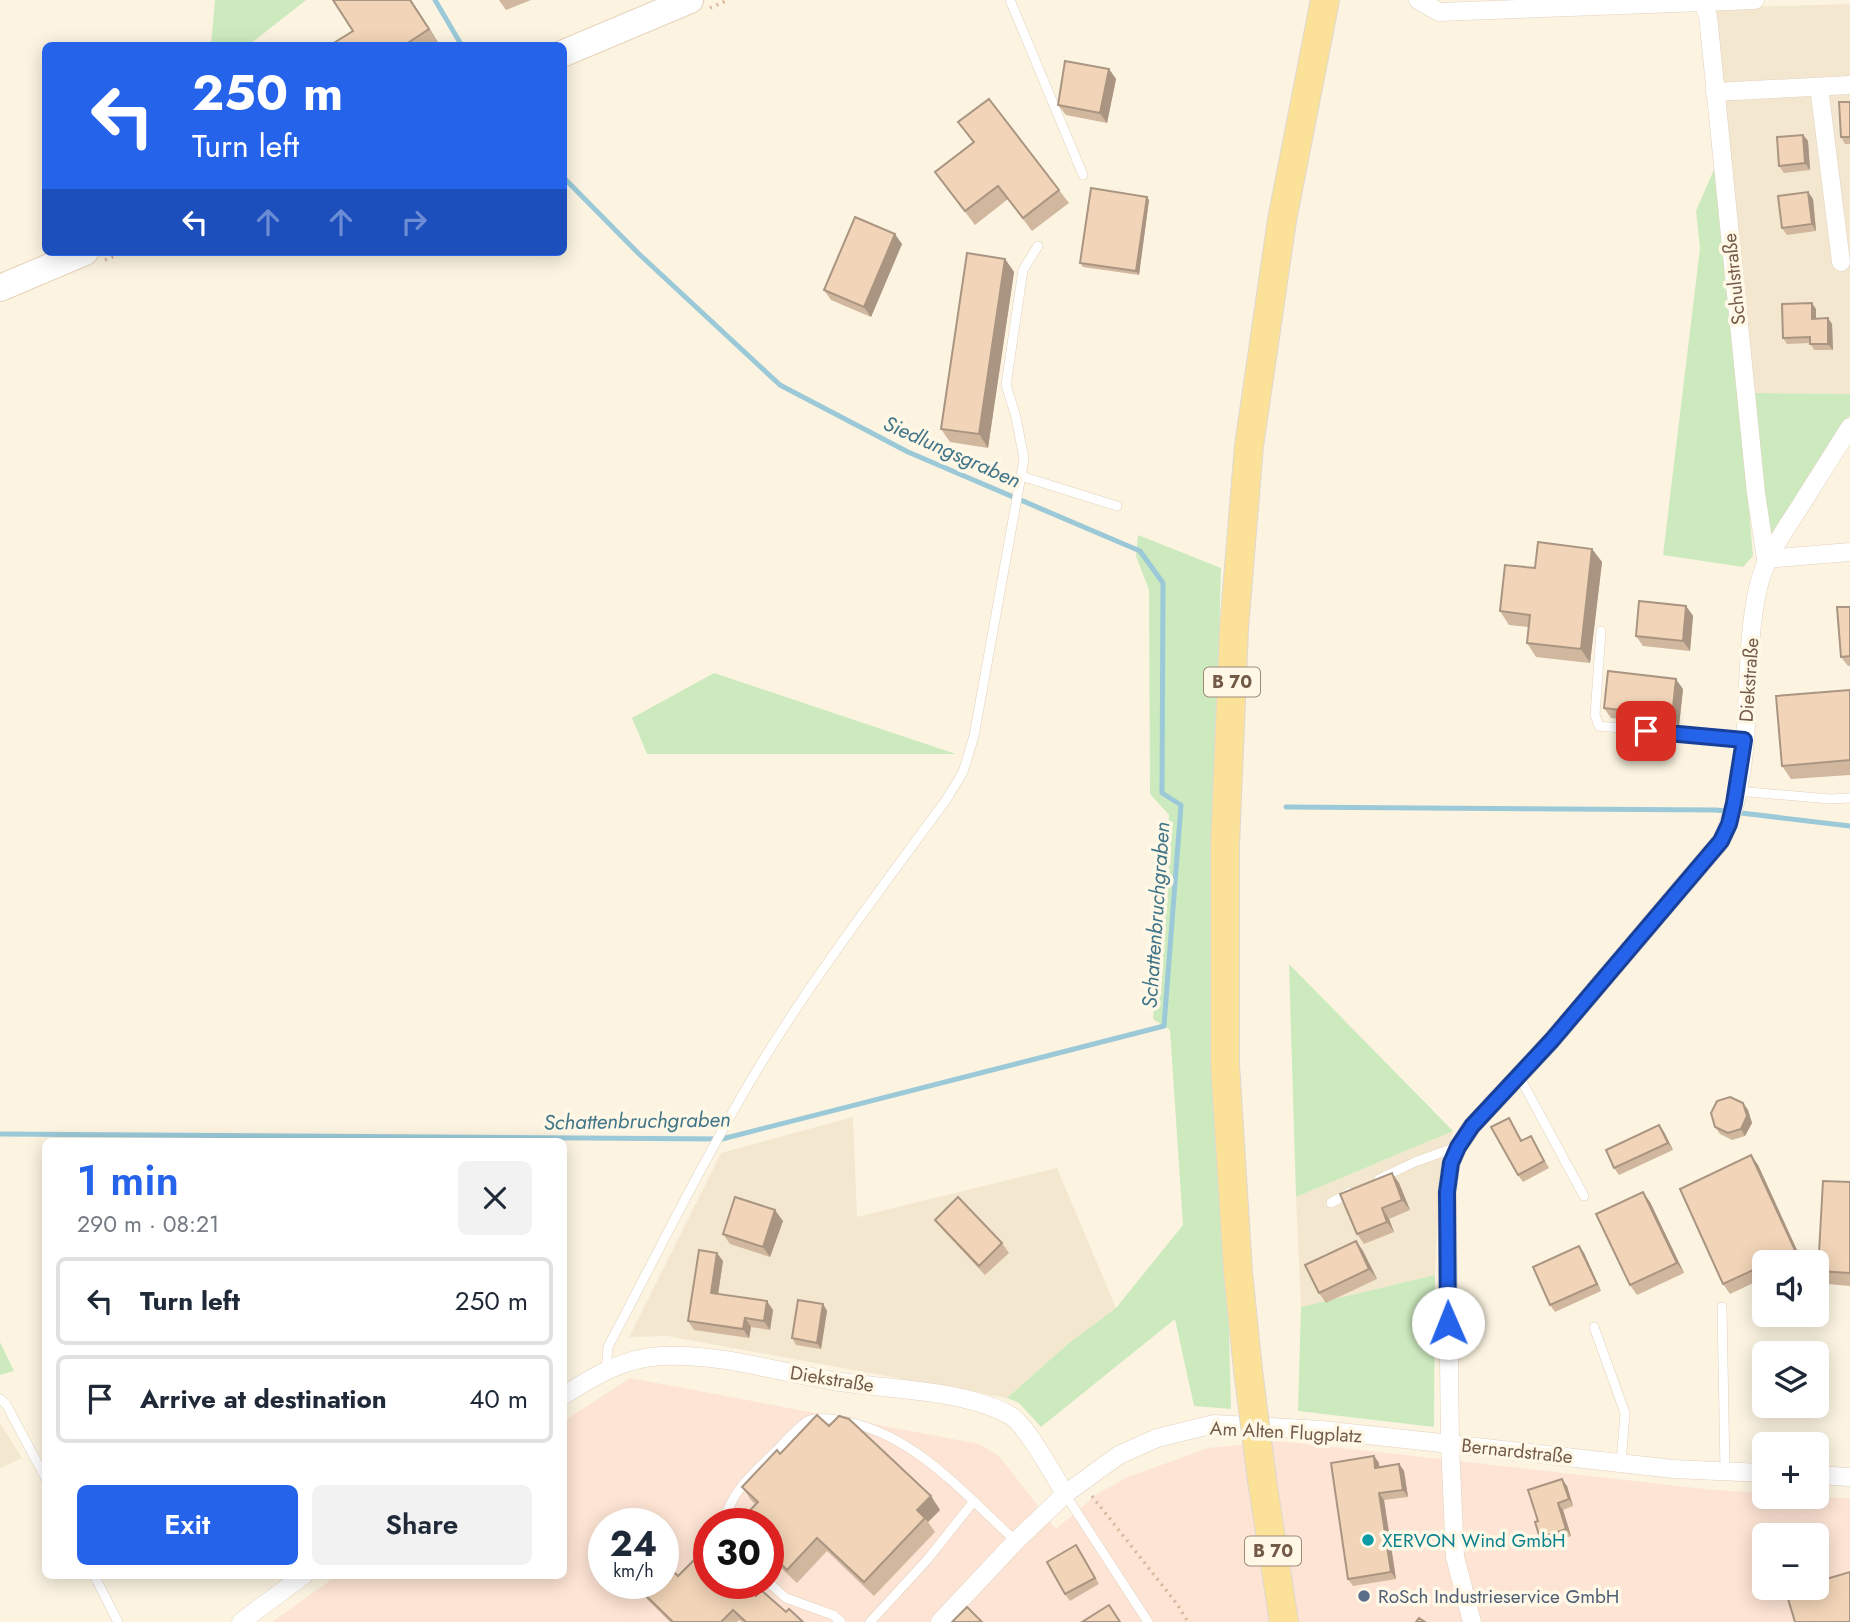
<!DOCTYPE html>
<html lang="en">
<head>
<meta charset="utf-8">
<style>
	:root { --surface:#fff; --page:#f2f2f3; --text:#1f2937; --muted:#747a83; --line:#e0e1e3; --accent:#2563eb }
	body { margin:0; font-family:Jost,sans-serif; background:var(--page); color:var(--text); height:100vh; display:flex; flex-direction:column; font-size:26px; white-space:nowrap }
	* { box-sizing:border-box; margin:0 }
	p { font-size:23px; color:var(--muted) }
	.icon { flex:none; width:38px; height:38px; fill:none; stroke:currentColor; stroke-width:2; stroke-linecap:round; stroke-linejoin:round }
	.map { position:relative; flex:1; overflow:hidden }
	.drawer { position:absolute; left:42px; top:1138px; width:525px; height:441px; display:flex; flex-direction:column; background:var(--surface); border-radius:10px; box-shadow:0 4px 18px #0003 }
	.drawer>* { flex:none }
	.guide { position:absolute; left:42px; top:42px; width:525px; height:214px; border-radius:10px; box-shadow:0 4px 18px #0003; background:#2563eb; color:#fff; overflow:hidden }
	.buttons { position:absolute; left:1752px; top:1250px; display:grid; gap:14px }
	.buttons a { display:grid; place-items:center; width:77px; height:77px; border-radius:10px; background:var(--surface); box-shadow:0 4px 18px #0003; font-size:35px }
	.speed { position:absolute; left:588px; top:1508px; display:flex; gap:14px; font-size:35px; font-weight:700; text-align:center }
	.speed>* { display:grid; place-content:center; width:91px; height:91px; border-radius:50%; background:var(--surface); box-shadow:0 4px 18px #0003; line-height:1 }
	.speed small { font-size:18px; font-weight:400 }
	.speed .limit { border:10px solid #d22; background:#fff; color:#111 }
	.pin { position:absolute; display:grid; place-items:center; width:60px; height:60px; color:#fff; margin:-30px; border-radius:14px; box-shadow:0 4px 10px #0006 }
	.me { position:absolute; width:77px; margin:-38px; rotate:359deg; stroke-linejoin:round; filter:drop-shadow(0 0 5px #0008) }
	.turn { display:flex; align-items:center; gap:24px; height:147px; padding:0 35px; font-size:32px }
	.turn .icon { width:91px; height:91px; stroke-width:2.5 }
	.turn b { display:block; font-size:49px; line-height:60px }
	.lanes { display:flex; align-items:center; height:66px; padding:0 35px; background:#0003; justify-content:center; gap:35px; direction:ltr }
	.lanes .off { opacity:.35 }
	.round { display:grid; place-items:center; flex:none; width:74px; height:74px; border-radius:10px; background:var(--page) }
	.headline { display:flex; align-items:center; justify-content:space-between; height:119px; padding:0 35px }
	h1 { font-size:42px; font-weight:600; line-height:52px; color:var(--accent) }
	.primary-button { display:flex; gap:14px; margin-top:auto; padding:14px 35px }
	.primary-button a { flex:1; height:80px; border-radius:10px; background:var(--accent); color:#fff; font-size:28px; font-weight:600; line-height:80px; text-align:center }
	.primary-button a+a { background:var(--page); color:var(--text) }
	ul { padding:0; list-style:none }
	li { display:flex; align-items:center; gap:21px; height:88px; margin:0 14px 10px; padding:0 21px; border:4px solid var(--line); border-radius:10px }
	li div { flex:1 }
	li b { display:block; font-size:26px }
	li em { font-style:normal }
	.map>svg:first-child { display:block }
	.residential { fill:#f4e7cf }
	.commercial { fill:#fde4d4; fill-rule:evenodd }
	.green { fill:#cdeabf }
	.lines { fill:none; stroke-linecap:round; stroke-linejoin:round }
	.stream { stroke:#9bc9d8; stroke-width:5 }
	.service-casing { stroke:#e1d1bd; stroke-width:10 }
	.minor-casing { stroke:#e1d1bd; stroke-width:19 }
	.secondary-casing { stroke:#e6d3bb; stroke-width:28 }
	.primary-casing { stroke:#ded8d3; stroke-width:30 }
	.path { stroke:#d7b89c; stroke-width:3.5; stroke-dasharray:2 5; stroke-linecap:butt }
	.service { stroke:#fff; stroke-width:9 }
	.minor { stroke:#fff; stroke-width:18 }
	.secondary { stroke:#fff; stroke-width:26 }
	.primary { stroke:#fce198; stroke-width:28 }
	.primary-bridge-casing { stroke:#ded8d3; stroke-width:30; stroke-linecap:butt }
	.primary-bridge { stroke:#fce198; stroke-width:28 }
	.wall { fill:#d0b79e }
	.shaded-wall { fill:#a99581 }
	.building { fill:#f2d5b8; stroke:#a99581; stroke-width:2 }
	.route-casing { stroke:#184099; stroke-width:18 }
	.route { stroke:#2563eb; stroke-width:12 }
	.culture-dot { fill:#0f9aa8; stroke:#fff8e7; stroke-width:2.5 }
	.service-dot { fill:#5c6f8a; stroke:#fff8e7; stroke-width:2.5 }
	.labels { text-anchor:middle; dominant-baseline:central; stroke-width:7; stroke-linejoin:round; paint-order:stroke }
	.shield { fill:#fff8e7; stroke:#9e8a78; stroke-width:2 }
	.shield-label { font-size:18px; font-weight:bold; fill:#745b48 }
	.street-label { font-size:19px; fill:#745b48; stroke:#fff8e7 }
	.culture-label { font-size:19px; fill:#0d838f; stroke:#fff8e7; text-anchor:start }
	.service-label { font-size:19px; fill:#4e5e75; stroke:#fff8e7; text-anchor:start }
	.water-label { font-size:21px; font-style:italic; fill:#417588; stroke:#fff8e7 }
</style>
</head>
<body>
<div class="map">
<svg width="1850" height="1622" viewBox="0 0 1850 1622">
	<rect width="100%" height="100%" fill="#fcf4e1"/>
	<g class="residential">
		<path d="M1850,4v390l-97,-1 -40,-377 5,-8z"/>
		<path d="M853,1117l4,100 200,-49 59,140 -47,35 -62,55 -340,-62 -38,1 92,-184z"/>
		<path d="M1453,1131l-14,49 -4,95 -134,32 -5,-110z"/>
		<path d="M0,1423l22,35 -22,10z"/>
	</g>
	<path class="commercial" d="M630,1378l349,66 20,12 57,73 41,-35 31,-17 80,-29 73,-7 432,49 51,3v3l86,2v124h-1578l66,-47h226v-154zM604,1524h59v60h-59zM709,1524h59v60h-59zM1764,1535h52v52h-52z"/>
	<g class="green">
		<path d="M215,0h91l-57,45h-38z"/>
		<path d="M1719,158l34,398 -10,11 -80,-12 37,-307 -4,-37z"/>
		<path d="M1753,393l97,1v21l-80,127z"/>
		<path d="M1138,535l83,33 -6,215 16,626 -37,-3 -19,-87 -134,108 -22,-24 -12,-5 62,-55 47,-35 67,-83 -13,-195 -17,-11 16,-204 -19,-21 -1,-204 -13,-34z"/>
		<path d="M714,673l242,81h-309l-15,-36z"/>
		<path d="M1289,964l164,167 -157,66z"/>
		<path d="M1435,1275l-1,152 -136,-16 3,-104z"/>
		<path d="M0,1342l14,29 -14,4z"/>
	</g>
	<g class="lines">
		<g class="stream">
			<path d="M435,0l27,46"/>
			<path d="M1286,807l430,3 134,16"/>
			<path d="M0,1134l722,5 442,-113 17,-221 -19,-12 1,-210 -23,-32 -232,-99 -128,-67 -141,-131 -75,-76"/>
		</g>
		<g class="service-casing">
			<g id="service">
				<path d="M1010,0l73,175"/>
				<path d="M1021,476l96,30"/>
				<path d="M1601,631l-6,84 4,11 145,14"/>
				<path d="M1737,791l93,8 20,-1"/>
				<path d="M1519,1076l65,120"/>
				<path d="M1379,1179l36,-17 41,-15"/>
				<path d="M1331,1203l19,-11"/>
				<path d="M1722,1307l3,164"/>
				<path d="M1594,1327l31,86 -4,50"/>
				<path d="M606,1370l2,-23c48,-91 94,-184 146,-272 58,-96 126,-185 192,-275l17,-28 11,-36 50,-277 -8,-42 -10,-32 17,-115 15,-24"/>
				<path d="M0,1399l6,5 40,75"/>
				<path d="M1065,1494l83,128"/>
				<path d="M723,1524c9,-33 28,-49 52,-72 8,-8 26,-29 35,-32 9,-3 19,-1 27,0 76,11 125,73 179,121"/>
				<path d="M94,1575l24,47"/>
				<path d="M768,1582l18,16 47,17 8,7"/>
				<path d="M870,1622l57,-62 47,-59"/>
			</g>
		</g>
		<g class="minor-casing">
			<g id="minor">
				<path d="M1418,0l21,12 316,-12"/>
				<path d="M1702,0l6,16 48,477 10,66 84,-7"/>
				<path d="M1819,87l22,175"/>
				<path d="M1715,92l135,-7"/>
				<path d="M564,1395c31,-19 59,-37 97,-39 58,-3 116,16 173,25 55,9 129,8 177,35 15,9 44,61 54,78"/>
				<path d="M1816,1475l34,2"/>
				<path d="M241,1622l63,-47"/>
				<path d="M940,1622l76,-81 49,-47 54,-39 38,-17 57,-14 108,6 128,14 -3,-252 4,-29 7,-16 14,-21 80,-86 169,-199c37,-75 19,-174 37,-253 7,-30 24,-54 41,-80 17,-27 34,-54 51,-81"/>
				<path d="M1472,1622l-17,-65 -5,-113 223,25 91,4"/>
			</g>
		</g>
		<g class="secondary-casing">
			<g id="secondary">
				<path d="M564,53l126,-53"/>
				<path d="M0,288l85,-36"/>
			</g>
		</g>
		<g class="primary-casing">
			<g id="primary">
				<path d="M1248,1370l-10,-98 -13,-208v-219l9,-217 15,-182 33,-226 43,-220"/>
				<path d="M1262,1480l22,142"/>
			</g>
		</g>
		<g class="path">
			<path d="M710,8l18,-8"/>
			<path d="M105,260l19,-8"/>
			<path d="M1092,1496l85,108 11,18"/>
		</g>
		<use href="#service" class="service"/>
		<use href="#minor" class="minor"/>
		<use href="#secondary" class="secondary"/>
		<use href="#primary" class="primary"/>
		<g class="primary-bridge-casing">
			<path id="primary-bridge" d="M1248,1370l14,110"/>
		</g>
		<use href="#primary-bridge" class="primary-bridge"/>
	</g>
	<g class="wall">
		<path d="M333,0h78l27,42 -5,4h-104l24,-15z"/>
		<path d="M499,0h32l-25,10z"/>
		<path d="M1109,69l7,10 -9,44 -41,-8 -8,-10z"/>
		<path d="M1850,102v42h-5l-4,-7z"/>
		<path d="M958,122l101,68 10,13 -37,28 -24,-32 -33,26 -40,-53 38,-29z"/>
		<path d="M1803,135l5,6 2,29 -26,3 -5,-7z"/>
		<path d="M1808,192l5,7 3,32 -29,4 -5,-7z"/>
		<path d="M1147,197l2,3 -10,75 -56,-8 -3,-4z"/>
		<path d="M902,244l-31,73 -40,-17 -7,-10z"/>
		<path d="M1005,259l9,13 -26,176 -38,-6 -9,-13z"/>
		<path d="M1816,309v9l16,6 1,26h-19l-4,-7 -23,1 -4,-6z"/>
		<path d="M1592,549l10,13 -12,101 -54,-6 -9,-14 1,-16 -19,-2 -9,-14 35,-43z"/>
		<path d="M1686,606l7,10 -3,35 -47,-5 -7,-10z"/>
		<path d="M1850,607v59h-2l-7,-9z"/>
		<path d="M1683,689l-4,37 -68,-8 -7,-10z"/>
		<path d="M1850,690v85l-59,4 -9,-13z"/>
		<path d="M1743,1103l5,7 4,13 -7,13 -13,4 -12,-6 -5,-7z"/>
		<path d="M1509,1118l13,22 9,-4 18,32 -26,14 -5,-7z"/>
		<path d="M1659,1125l5,7 9,18 -54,25 -5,-7z"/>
		<path d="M1751,1155l7,10 44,96 -2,1h-36v16l-34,16 -7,-10z"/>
		<path d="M1850,1182v104l-23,-2 -9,-13z"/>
		<path d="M1399,1183l11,27 -21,9 5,13 -30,12 -7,-10z"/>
		<path d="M1650,1202l34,71 -47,22 -7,-10z"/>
		<path d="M935,1220l67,23 7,10 -24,22 -43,-46z"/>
		<path d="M783,1221l-13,36 -40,-13 -7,-10z"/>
		<path d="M1356,1241l7,10 14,28 -51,24 -7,-10z"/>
		<path d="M1579,1246l5,7 17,38 -46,21 -5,-7z"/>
		<path d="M723,1261l-5,33 55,16 -3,20 -19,-3 -2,11 -55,-8 -6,-9z"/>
		<path d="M823,1304l4,7 -6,38 -25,-4 -4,-7z"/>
		<path d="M829,1426l102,70 9,14 -12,12 7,10 -61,64 -47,-45 -30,32 -29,-27v-32l-12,-19 -5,-5 -9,-13 38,-33z"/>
		<path d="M1374,1456l5,7v4l20,-3 5,7 4,26 -24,3 12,79 -43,7 -5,-7z"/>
		<path d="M1567,1486l6,20 -10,4 8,26 -26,9 -5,-7z"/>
		<path d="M1081,1552l18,32 -29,17 -5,-7z"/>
		<path d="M678,1576l78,20 47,26h-61l-3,-2 -2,2h-67l-38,-38h31z"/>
	</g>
	<g class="shaded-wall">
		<path d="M410,0h1l27,42 -9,-13z"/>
		<path d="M1109,69l7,10 -9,44 -7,-10z"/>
		<path d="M1803,135l5,6 2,29 -5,-7z"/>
		<path d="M1808,192l5,7 3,32 -4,-7z"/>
		<path d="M1147,197l2,3 -10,75 -3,-4z"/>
		<path d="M895,234l7,10 -31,73 -7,-10z"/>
		<path d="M1005,259l9,13 -26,176 -9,-14z"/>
		<path d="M1812,303l4,6v15l-4,-5z"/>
		<path d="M1828,318l4,6 1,26 -5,-6z"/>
		<path d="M1592,549l10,13 -12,101 -9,-14z"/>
		<path d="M1686,606l7,10 -3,35 -7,-10z"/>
		<path d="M1676,679l7,10 -4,37 -7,-10z"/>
		<path d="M1743,1103l5,7 4,13 -7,13 -4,-7z"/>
		<path d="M1659,1125l5,7 9,18 -5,-7z"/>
		<path d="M1751,1155l7,10 44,96 -7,-11z"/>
		<path d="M1392,1173l7,10 11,27 -8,-10z"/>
		<path d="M1643,1192l7,10 34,71 -7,-10z"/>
		<path d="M1382,1208l7,11 5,13 -7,-10z"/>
		<path d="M775,1210l8,11 -13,36 -7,-10z"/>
		<path d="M1356,1241l7,10 14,28 -8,-10z"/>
		<path d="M1579,1246l5,7 17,38 -4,-7z"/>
		<path d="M717,1253l6,8 -6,40 -6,-8z"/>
		<path d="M767,1301l6,9 -3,20 -6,-9z"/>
		<path d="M823,1304l4,7 -6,38 -4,-6z"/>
		<path d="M745,1318l6,9 -2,11 -6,-9z"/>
		<path d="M1374,1456l5,7 1,12 -5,-7z"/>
		<path d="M1399,1464l5,7 4,26 -5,-7z"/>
		<path d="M1562,1479l5,7 6,20 -4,-7z"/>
		<path d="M1379,1493l5,7 12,79 -5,-7z"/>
		<path d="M931,1496l9,14 -12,12 -11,-12z"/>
		<path d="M1558,1503l5,7 8,26 -5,-7z"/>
	</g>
	<g class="building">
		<path d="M333,0h77l19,29 -26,17h-74l24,-15z"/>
		<path d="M1065,61l44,8 -9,44 -42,-8z"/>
		<path d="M989,99l70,91 -36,28 -25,-32 -33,25 -30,-39 39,-30 -16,-20z"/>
		<path d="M1839,102h11v35h-9z"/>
		<path d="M1803,135l2,28 -26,3 -2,-29z"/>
		<path d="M1091,188l56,9 -11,74 -56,-8z"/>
		<path d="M1808,192l4,32 -30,4 -4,-32z"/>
		<path d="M855,217l40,17 -31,73 -40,-17z"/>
		<path d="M967,253l38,6 -26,175 -38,-5z"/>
		<path d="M1812,303v16l16,-1v26h-18v-7l-27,1 -1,-34z"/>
		<path d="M1538,542l54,7 -11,100 -54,-6 3,-28 -30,-4 5,-46 30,3z"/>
		<path d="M1639,601l47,5 -3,35 -47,-5z"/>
		<path d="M1837,607h13v49l-9,1z"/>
		<path d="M1608,671l68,8 -4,37 -68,-8z"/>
		<path d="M1850,690v70l-68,6 -6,-70z"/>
		<path d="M1730,1097l13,6 4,13 -6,13 -13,4 -13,-6 -4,-14 6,-12z"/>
		<path d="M1509,1118l12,23 10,-5 13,25 -26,14 -27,-48z"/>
		<path d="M1659,1125l9,18 -54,25 -8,-18z"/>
		<path d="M1751,1155l44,95 -25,12h-6v3l-41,19 -43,-95z"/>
		<path d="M1392,1173l10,27 -20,8 5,14 -30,12 -17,-40z"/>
		<path d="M1823,1181l27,1v91l-32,-2z"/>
		<path d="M1643,1192l34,71 -47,22 -34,-71z"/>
		<path d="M735,1197l40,13 -12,37 -40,-13z"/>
		<path d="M958,1197l44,46 -23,23 -44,-46z"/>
		<path d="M1356,1241l13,28 -50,24 -14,-28z"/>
		<path d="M1579,1246l18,38 -47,21 -17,-38z"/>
		<path d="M699,1250l18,3 -6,40 56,8 -3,20 -19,-3 -2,11 -55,-8z"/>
		<path d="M798,1300l25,4 -6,39 -25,-5z"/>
		<path d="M817,1415l12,11 10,-10 10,3 82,77 -14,14 8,8 -61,64 -47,-44 -30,32 -19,-19v-27h-28l-2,-1 20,-21 -16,-15 35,-37 3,4z"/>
		<path d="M1374,1456l1,12 24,-4 4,26 -24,3 12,79 -43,7 -17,-116z"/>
		<path d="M1562,1479l7,20 -11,4 8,26 -26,9 -5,-16 3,-1 -10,-31z"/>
		<path d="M1076,1545l19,33 -30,16 -18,-32z"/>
		<path d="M706,1548l3,2v34h34l13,12 5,-6 25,22 3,-3 14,13h-57l-13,-12 -12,12h-48l-39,-38h29v-22l15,14z"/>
		<path d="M1850,1572v50h-55l-9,-30 14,-5h16v-5z"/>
		<path d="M1109,1605l11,17h-38z"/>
		<path d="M967,1607l15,15h-30z"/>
		<path d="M1419,1618l6,4h-9z"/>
	</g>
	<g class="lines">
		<g class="route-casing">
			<path id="route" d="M1448,1323l-1,-131 4,-29 7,-16 14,-21 80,-86 169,-199 8,-17 5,-21 10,-63 -98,-9"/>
		</g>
		<use href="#route" class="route"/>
	</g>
	<circle class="culture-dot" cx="1368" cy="1540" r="7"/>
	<circle class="service-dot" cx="1364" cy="1596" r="7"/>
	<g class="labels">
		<g class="shield">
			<rect x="1204" y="667.5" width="56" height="29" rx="5"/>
			<rect x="1245" y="1536.5" width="56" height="29" rx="5"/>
		</g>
		<g class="shield-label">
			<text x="1232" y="682">B 70</text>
			<text x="1273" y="1551">B 70</text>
		</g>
		<g class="street-label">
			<text transform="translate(1734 279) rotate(-96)">Schulstraße</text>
			<text transform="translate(1749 680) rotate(-86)">Diekstraße</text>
			<text transform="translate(832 1379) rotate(9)">Diekstraße</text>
			<text transform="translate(1286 1432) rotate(3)">Am Alten Flugplatz</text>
			<text transform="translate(1517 1451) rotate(6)">Bernardstraße</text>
		</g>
		<g class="culture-label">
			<text x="1382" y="1540">XERVON Wind GmbH</text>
		</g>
		<g class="service-label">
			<text x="1378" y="1596">RoSch Industrieservice GmbH</text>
		</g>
		<g class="water-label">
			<text transform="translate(952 452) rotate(24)">Siedlungsgraben</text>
			<text transform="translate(1156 915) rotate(-86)">Schattenbruchgraben</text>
			<text transform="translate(637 1121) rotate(-1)">Schattenbruchgraben</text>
		</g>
	</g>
</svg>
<div class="buttons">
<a><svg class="icon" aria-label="sound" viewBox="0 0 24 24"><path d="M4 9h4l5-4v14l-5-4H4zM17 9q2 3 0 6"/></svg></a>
<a><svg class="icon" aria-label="layers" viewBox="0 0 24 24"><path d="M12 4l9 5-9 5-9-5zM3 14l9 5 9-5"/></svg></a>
<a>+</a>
<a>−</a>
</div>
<div class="speed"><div>24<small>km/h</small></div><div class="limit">30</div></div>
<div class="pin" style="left:1646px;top:731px;background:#d93025"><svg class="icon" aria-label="arrive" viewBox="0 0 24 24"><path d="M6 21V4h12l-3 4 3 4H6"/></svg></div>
<svg class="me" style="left:1448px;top:1323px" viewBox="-20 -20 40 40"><circle r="19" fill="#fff"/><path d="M0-13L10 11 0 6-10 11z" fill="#2563eb"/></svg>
<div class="guide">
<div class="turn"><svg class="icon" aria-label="left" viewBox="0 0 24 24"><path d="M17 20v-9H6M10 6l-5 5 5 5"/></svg><div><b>250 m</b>Turn left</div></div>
<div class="lanes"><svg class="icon" aria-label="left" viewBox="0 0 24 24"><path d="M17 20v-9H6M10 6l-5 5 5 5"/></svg><svg class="icon off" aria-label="ahead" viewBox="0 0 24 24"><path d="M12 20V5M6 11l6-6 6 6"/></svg><svg class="icon off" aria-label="ahead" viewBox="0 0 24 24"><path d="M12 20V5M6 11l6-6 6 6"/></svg><svg class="icon off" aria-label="right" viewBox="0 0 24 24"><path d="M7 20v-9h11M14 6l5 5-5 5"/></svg></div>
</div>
<section class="drawer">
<div class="headline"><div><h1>1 min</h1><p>290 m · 08:21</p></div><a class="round"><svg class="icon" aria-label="close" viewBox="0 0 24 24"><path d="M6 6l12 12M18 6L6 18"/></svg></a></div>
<ul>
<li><svg class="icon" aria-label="left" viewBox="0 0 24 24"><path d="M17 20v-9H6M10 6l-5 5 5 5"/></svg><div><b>Turn left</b></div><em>250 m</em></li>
<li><svg class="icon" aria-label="arrive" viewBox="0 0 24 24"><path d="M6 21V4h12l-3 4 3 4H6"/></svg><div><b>Arrive at destination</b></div><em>40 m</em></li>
</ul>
<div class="primary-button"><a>Exit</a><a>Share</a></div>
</section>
</div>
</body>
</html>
